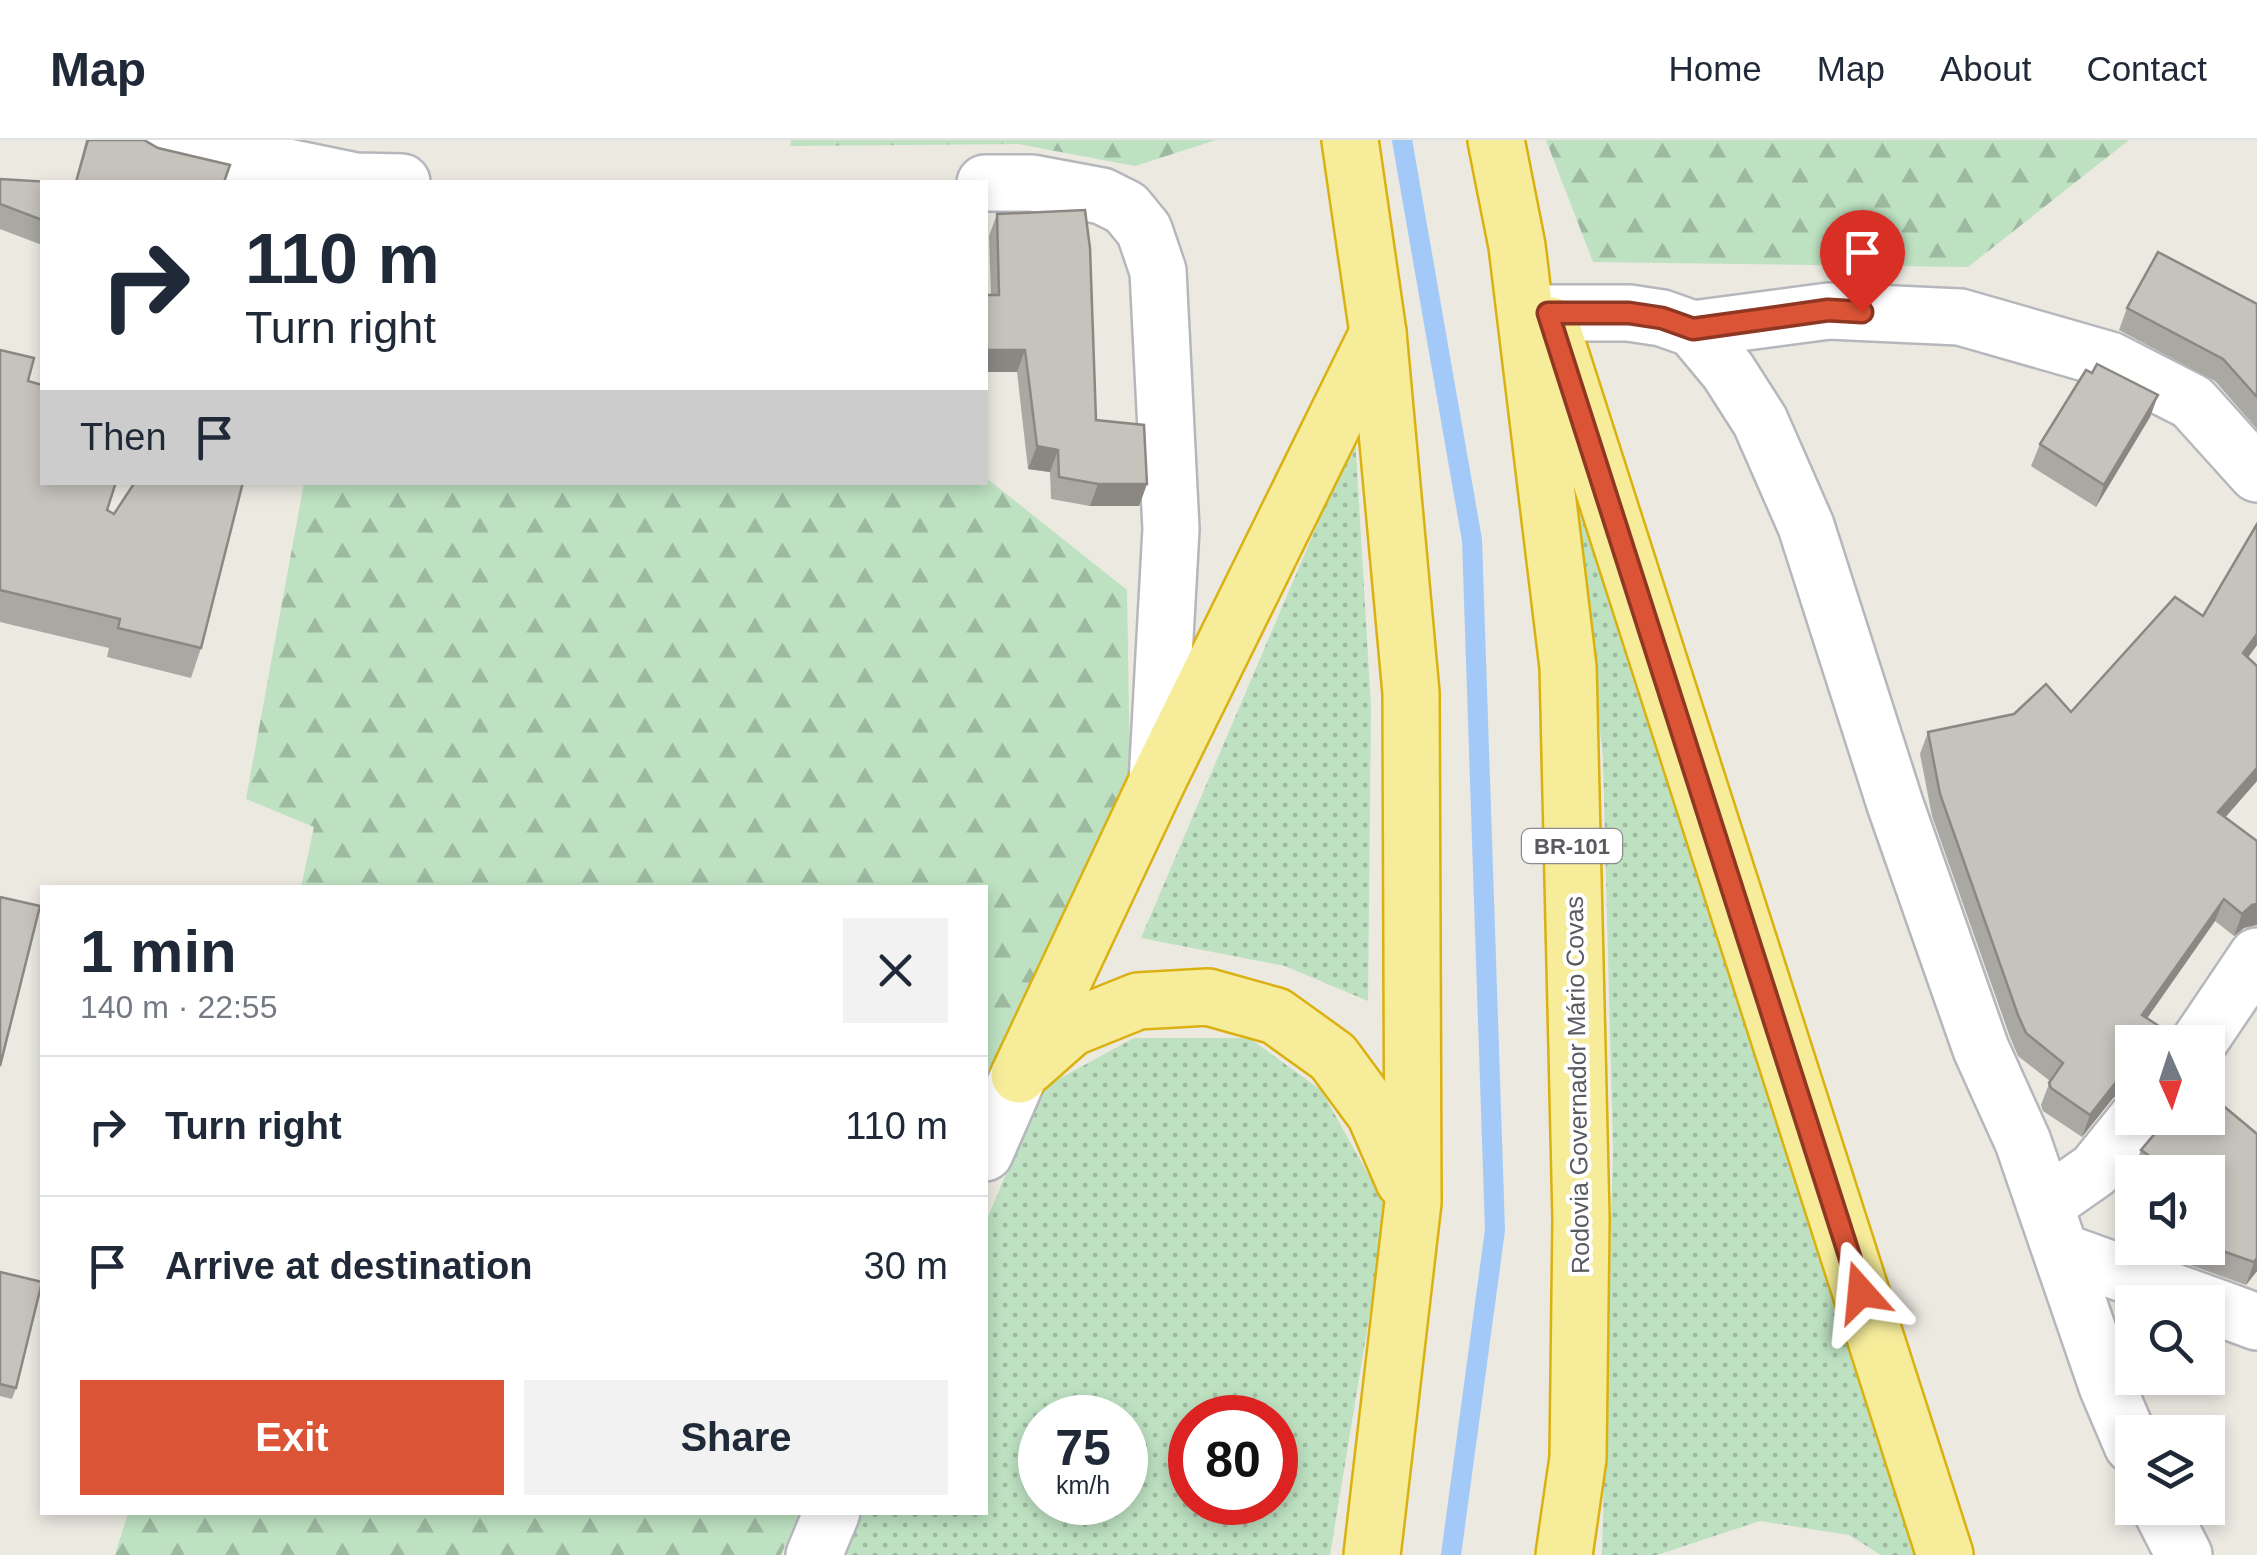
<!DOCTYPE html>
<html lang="en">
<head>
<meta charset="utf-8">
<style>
	:root { --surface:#fff; --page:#f2f2f3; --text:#1f2937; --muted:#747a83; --line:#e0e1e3; --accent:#db5435 }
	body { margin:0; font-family:Arial,sans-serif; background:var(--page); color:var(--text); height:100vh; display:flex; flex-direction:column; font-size:38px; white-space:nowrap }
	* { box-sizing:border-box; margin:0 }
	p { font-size:32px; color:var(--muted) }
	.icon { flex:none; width:55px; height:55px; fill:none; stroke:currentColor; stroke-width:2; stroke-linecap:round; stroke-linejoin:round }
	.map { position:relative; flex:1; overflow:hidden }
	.details { position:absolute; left:40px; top:745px; width:948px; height:630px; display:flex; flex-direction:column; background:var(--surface); border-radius:0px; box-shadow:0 5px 15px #0003 }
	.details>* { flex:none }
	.hud { position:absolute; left:40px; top:40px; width:948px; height:305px; border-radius:0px; box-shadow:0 5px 15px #0003; background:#fff; color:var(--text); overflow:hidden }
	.needle { width:65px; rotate:177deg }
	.buttons { position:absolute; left:2115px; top:885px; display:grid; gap:20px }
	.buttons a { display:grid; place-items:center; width:110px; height:110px; border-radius:0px; background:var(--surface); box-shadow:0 5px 15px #0003; font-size:50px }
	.speed { position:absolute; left:1018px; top:1255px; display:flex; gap:20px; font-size:50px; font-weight:700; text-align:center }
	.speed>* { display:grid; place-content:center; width:130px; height:130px; border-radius:50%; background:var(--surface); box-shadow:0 5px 15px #0003; line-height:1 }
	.speed small { font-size:25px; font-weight:400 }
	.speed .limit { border:15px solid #d22; background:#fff; color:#111 }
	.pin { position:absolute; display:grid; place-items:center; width:85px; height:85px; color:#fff; margin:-102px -42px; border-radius:50% 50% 50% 0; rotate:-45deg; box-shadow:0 0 10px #0007 }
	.pin .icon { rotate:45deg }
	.me { position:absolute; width:110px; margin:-55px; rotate:342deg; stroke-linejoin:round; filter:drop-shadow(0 0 8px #0008) }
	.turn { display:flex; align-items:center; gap:35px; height:210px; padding:0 40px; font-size:45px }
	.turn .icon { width:130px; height:130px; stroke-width:2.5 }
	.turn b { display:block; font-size:70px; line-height:85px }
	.then { display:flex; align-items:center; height:95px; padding:0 40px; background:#0003; gap:20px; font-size:38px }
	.round { display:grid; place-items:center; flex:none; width:105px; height:105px; border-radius:0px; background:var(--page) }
	.headline { display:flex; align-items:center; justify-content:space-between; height:170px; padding:0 40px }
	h1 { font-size:60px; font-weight:700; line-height:75px }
	.primary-button { display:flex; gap:20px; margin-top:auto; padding:20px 40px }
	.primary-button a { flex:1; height:115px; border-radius:0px; background:var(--accent); color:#fff; font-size:40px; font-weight:700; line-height:115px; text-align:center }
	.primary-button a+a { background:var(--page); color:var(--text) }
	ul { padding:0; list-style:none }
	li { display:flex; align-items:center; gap:30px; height:140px; padding:0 40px; border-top:2px solid var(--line) }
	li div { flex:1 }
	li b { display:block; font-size:38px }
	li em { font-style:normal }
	header { display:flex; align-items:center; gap:60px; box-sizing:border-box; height:140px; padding:0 50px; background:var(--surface); border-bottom:2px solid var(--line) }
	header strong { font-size:48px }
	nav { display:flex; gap:55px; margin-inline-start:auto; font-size:35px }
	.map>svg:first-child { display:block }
	.grass { fill:url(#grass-dots); fill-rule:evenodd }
	.forest { fill:url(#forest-firs) }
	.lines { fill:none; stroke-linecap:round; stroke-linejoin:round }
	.stream { stroke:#a2c9f8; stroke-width:20 }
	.minor-casing { stroke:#b6b7bc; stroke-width:60 }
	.secondary-casing { stroke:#b6b8be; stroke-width:60 }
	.trunk-casing { stroke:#dab111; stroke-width:60 }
	.minor { stroke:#fff; stroke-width:55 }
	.secondary { stroke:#fff; stroke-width:55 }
	.trunk { stroke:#f6ec9a; stroke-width:55 }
	.wall { fill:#aaa8a3 }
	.shaded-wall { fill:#8b8884 }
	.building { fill:#c6c3bd; stroke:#8b8884; stroke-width:2.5 }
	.route-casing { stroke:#8e3722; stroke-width:25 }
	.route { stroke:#db5435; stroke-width:18 }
	.labels { text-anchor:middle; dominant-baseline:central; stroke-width:8; stroke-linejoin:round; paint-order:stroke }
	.shield { fill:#fff; stroke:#8b8c90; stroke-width:2.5 }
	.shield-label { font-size:22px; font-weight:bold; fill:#595b60 }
	.street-label { font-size:25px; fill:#595b60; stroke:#fff }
</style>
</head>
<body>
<header>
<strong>Map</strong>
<nav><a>Home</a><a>Map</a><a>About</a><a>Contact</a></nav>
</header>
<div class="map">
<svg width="2257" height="1415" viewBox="0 0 2257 1415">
	<defs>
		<pattern id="grass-dots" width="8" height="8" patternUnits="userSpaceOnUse" patternTransform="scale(2.5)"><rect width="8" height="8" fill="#bde1c1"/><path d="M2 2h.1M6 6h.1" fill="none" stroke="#9db9a0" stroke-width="1.8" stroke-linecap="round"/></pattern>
		<pattern id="forest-firs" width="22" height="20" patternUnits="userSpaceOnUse" patternTransform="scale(2.5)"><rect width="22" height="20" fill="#bde1c1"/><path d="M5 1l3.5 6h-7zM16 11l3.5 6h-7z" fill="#9db9a0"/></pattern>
	</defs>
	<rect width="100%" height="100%" fill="#ebe9e0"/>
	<g class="grass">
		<path d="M1355,296l16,271 -3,294 -83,-35 -144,-28z"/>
		<path d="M1574,341l306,952 36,122h-35l-32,-20 -89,-14 -103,34h-55l11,-405 -10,-391z"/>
		<path d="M1134,898h115l72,52 66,118 -57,347h-484l17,-42 122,-1v-288l57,-136zM1040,1278h85v84h-85zM1190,1278h85v84h-85z"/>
	</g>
	<g class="forest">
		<path d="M791,0h425l-81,26 -117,-22 -228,2z"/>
		<path d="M1546,0h583l-161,127 -375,-5z"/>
		<path d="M985,337l142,113 3,185 -145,319v-206l-684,-1 13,-60 -68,-28 58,-316 681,-1z"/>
		<path d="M128,1373v-1l671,1 -18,42h-666z"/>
	</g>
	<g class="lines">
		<path class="stream" d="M1402,0l70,400 23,690 -44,325"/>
		<g class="minor-casing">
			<g id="minor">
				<path d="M157,0l198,41 47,1"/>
				<path d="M985,43h47l70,13 24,12 18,22 14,41 13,258 -14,253"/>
				<path d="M1547,173h82l33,5 31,11 35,42 32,50 46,105 89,278 86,245 42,93 84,244 25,59"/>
				<path d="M1693,189l136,-18 131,6 150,43 82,42 65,72"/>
				<path d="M2199,902l58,-86"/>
				<path d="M2045,1065l50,-35 42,-52"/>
				<path d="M2063,1112l139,50"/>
				<path d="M2208,1164l49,18"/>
				<path d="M2160,1368l24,47"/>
			</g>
		</g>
		<g class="secondary-casing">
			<g id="secondary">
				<path d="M985,1013l34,-78"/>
				<path d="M814,1415l18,-43"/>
			</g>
		</g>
		<g class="trunk-casing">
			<g id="trunk">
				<path d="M1350,0l28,193 33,360 2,509 -41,353"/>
				<path d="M1496,0l21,106 51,421 13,552 -3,239 -14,97"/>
				<path d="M1551,185l394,1230"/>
				<path d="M1028,926l43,-38 67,-27 70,-4 68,19 57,41 42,57 29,67"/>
				<path d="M1019,935l138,-293 221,-449"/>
			</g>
		</g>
		<use href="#minor" class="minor"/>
		<use href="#secondary" class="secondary"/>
		<use href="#trunk" class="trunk"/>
	</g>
	<g class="wall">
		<path d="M86,0h58l80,42h-149z"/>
		<path d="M0,39l42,3v63l-42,-16z"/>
		<path d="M997,74l99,206 51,64 -8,22h-49l-39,-7 -1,-27 -22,-3 -11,-97 -26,-77 -2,-59z"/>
		<path d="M2257,164v125l-42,-48 -96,-51 8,-22z"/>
		<path d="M0,210l28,31 79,129 94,138 -10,30 -84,-21 2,-9 -109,-26z"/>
		<path d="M2092,233l66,22 -8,22 -54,90 -65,-41 9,-22z"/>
		<path d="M2257,384v121l-9,12 9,9v115l-32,36 19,111 -10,8 -19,-15 -68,97 -22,71 -12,9 -31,39 -39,-26 -2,-6 9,-24 -32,-25 -8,-19 -78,-221 -12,-62 8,-22 143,-20 132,-96z"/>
		<path d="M2257,994v137l-11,14 -70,-25 -14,-12h46v-76h-75l8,-22z"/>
		<path d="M2132,1044v39l-12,-11 8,-22z"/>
		<path d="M0,1132l16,116 -4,11 -12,-3z"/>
	</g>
	<g class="shaded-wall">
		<path d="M985,210h40l-8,22h-32z"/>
		<path d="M2158,255l-8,22 -54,90 8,-22z"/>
		<path d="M1037,306l21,4 -8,22 -22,-3z"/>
		<path d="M1098,344h49l-8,22h-49z"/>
		<path d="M2257,494v11l-22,30 8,-22z"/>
		<path d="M2257,628v13l-47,54 8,-23z"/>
		<path d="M2224,759l-9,22 -81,116 8,-22z"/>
		<path d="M2257,764v21l-13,3 -10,8 8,-22 10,-9z"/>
		<path d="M2132,927v21l-7,1 -12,9 -31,39 8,-22 31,-39z"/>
		<path d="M2257,1118v13l-11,14 8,-23z"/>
	</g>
	<g class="building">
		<path d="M88,0h56l14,8 72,17 -6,17h-148z"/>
		<path d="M0,39l50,3h-8v38l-42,-16z"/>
		<path d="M1085,70l5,38 6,172 48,5 3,59h-49l-39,-7 -1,-27 -21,-4 -12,-96h-40v-55h14l-2,-81z"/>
		<path d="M2158,112l99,52v93l-34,-38 -96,-51z"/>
		<path d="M0,210l34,8 -6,23 14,4v97h74l-9,28 7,4 21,-32h108l-42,166 -83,-20 2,-9 -120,-29z"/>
		<path d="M2097,224l61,31 -54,90 -64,-41 46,-74 6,3z"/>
		<path d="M2257,384v110l-14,19 14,13v102l-39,44 39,29v63l-5,1 -10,9 -18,-15 -82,116 23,15 -8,12h-25v25l-11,9 -31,39 -39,-27 -2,-5 14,-20 -37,-30 -8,-18 -78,-221 -12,-62 86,-18 32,-30 25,28 104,-115 28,19z"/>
		<path d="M0,757l40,9 -40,160z"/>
		<path d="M2208,953l49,41v124l-3,4 -46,-16v-74h-65l11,-13 -13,-9 27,-32h40z"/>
		<path d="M0,1132l42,10 -26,106 -16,-4z"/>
	</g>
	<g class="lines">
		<g class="route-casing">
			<path id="route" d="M1861,1152l-313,-979h81l33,5 31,11 135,-19 34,2"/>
		</g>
		<use href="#route" class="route"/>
	</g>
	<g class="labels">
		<rect class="shield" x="1522" y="689" width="100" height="34" rx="8"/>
		<g class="shield-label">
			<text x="1572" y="706">BR-101</text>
		</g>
		<g class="street-label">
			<text transform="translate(1577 945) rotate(-91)">Rodovia Governador Mário Covas</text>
		</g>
	</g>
</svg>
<div class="buttons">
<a><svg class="needle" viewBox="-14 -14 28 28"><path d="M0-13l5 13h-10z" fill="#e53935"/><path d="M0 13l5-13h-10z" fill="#747a83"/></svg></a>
<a><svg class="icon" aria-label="sound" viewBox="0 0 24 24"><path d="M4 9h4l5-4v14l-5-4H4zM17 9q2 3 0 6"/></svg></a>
<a><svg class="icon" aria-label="search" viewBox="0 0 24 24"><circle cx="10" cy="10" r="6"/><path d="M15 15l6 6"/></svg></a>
<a><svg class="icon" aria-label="layers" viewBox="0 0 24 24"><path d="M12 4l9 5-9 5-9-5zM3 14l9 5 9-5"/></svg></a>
</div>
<div class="speed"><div>75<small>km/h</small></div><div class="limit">80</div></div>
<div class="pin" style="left:1862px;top:172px;background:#d93025"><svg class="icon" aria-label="arrive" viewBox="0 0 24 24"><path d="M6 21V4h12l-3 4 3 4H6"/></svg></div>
<svg class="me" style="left:1861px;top:1152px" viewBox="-20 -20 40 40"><path d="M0-17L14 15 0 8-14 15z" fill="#db5435" stroke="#fff" stroke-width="4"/></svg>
<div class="hud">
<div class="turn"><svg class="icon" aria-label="right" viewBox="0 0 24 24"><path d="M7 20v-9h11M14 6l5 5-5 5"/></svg><div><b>110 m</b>Turn right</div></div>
<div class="then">Then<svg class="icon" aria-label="arrive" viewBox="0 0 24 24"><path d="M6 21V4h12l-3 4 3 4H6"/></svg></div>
</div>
<section class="details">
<div class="headline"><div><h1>1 min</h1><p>140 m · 22:55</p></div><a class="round"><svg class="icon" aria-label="close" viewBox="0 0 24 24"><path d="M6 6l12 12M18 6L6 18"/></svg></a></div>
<ul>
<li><svg class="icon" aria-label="right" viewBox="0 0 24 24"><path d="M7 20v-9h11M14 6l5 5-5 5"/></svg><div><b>Turn right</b></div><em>110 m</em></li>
<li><svg class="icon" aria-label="arrive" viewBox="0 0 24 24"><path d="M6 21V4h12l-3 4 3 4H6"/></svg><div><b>Arrive at destination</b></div><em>30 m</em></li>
</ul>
<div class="primary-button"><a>Exit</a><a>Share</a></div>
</section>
</div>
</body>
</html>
